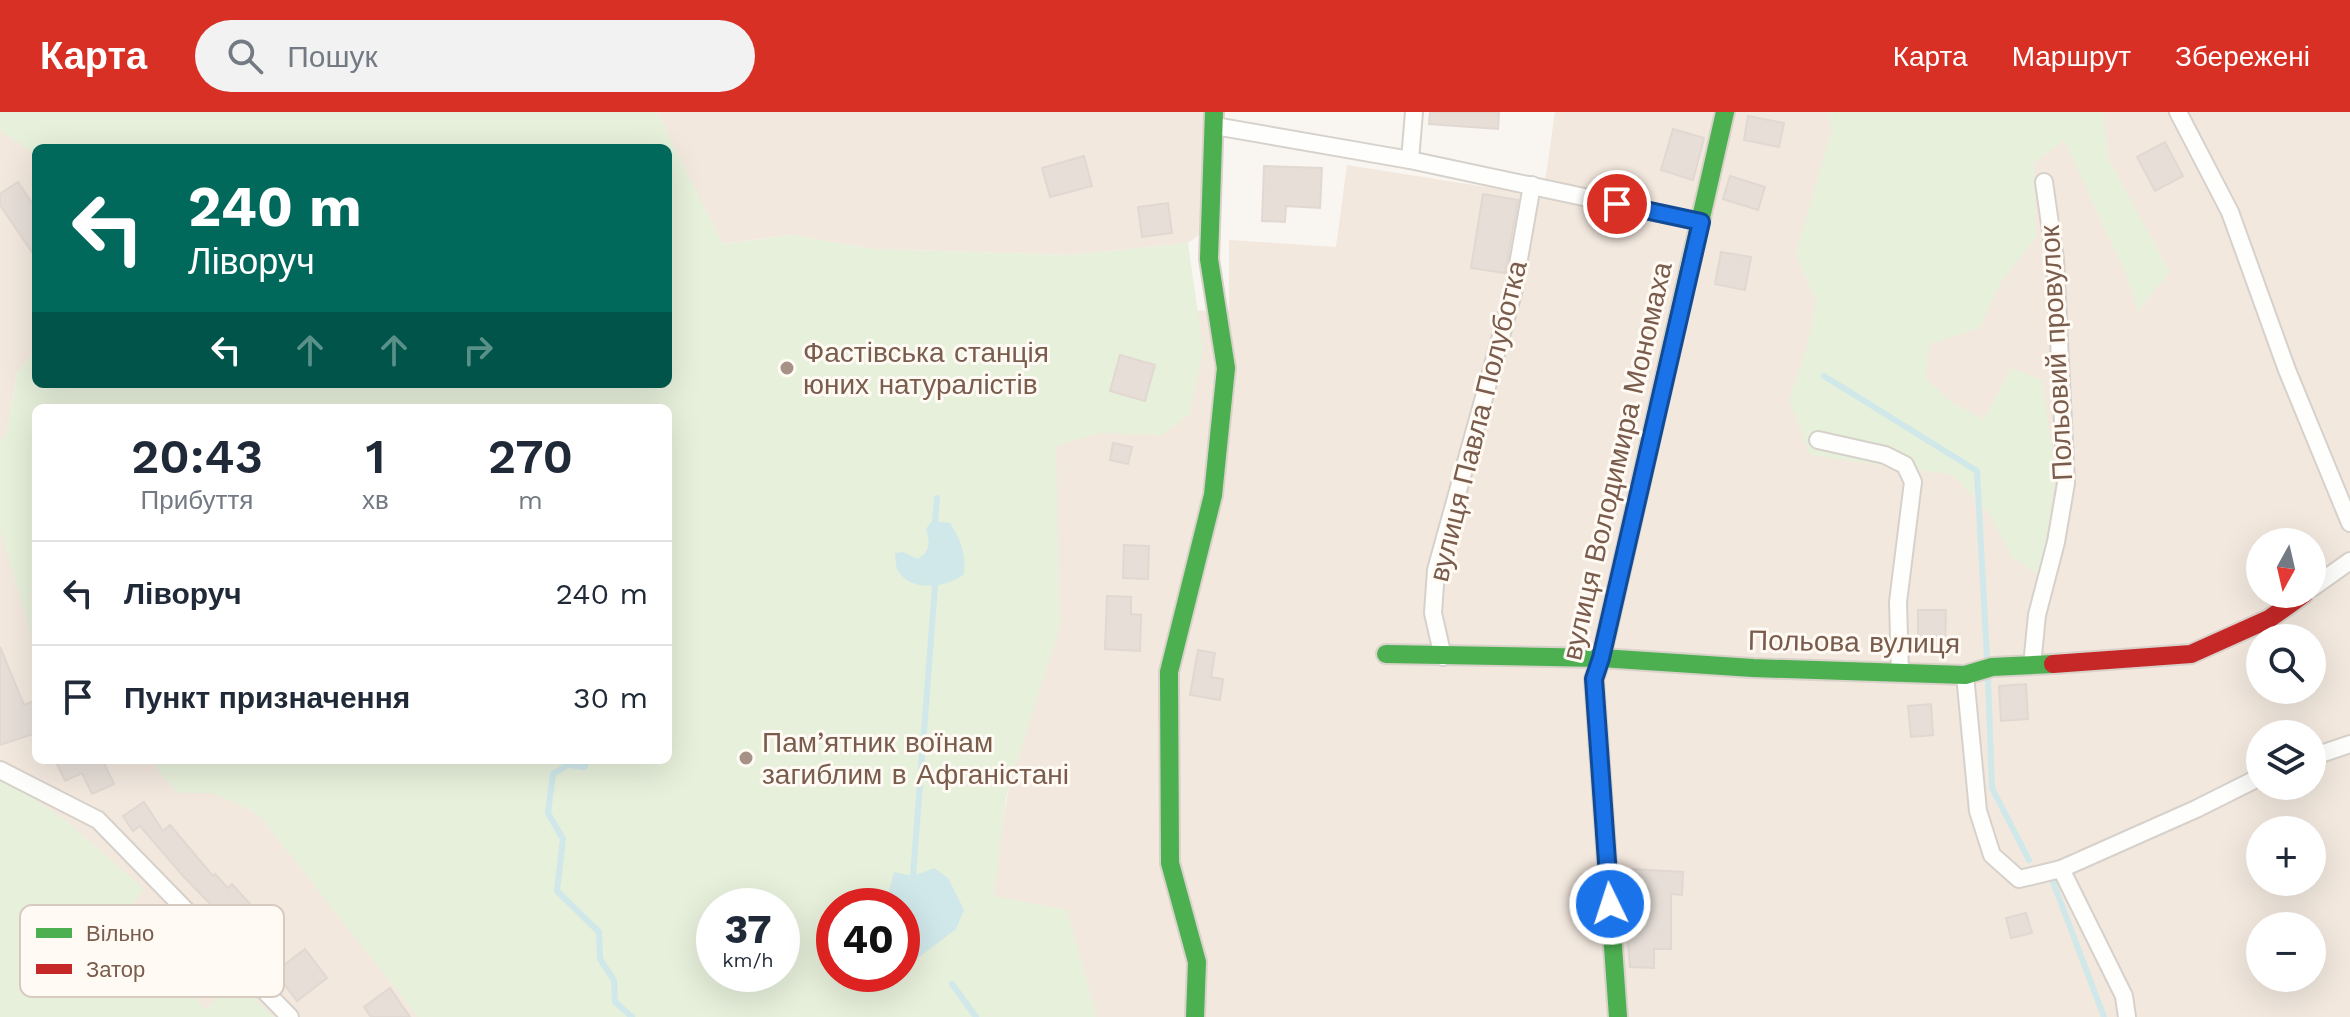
<!DOCTYPE html>
<html lang="uk">
<head>
<meta charset="utf-8">
<style>
	:root { --surface:#fff; --page:#f2f2f3; --text:#1f2937; --muted:#747a83; --line:#e0e1e3; --accent:#d93025 }
	body { margin:0; font-family:"Work Sans",sans-serif; background:var(--page); color:var(--text); height:100vh; display:flex; flex-direction:column; font-size:30px; white-space:nowrap }
	* { box-sizing:border-box; margin:0 }
	p { font-size:26px; color:var(--muted) }
	.icon { flex:none; width:44px; height:44px; fill:none; stroke:currentColor; stroke-width:2; stroke-linecap:round; stroke-linejoin:round }
	.map { position:relative; flex:1; overflow:hidden }
	.sheet { position:absolute; left:32px; top:292px; width:640px; height:360px; display:flex; flex-direction:column; background:var(--surface); border-radius:12px; box-shadow:0 8px 32px #0002 }
	.sheet>* { flex:none }
	.hud { position:absolute; left:32px; top:32px; width:640px; height:244px; border-radius:12px; box-shadow:0 8px 32px #0002; background:#00695c; color:#fff; overflow:hidden }
	.needle { width:52px; rotate:188deg }
	.controls { position:absolute; left:2246px; top:416px; display:grid; gap:16px }
	.controls a { display:grid; place-items:center; width:80px; height:80px; border-radius:50%; background:var(--surface); box-shadow:0 8px 32px #0002; font-size:40px }
	.speed { position:absolute; left:696px; top:776px; display:flex; gap:16px; font-size:40px; font-weight:700; text-align:center }
	.speed>* { display:grid; place-content:center; width:104px; height:104px; border-radius:50%; background:var(--surface); box-shadow:0 8px 32px #0002; line-height:1 }
	.speed small { font-size:20px; font-weight:400 }
	.speed .limit { border:12px solid #d22; background:#fff; color:#111 }
	.pin { position:absolute; display:grid; place-items:center; width:68px; height:68px; color:#fff; margin:-34px; border:4px solid #fff; border-radius:50%; box-shadow:0 2px 8px #0007 }
	.me { position:absolute; width:88px; margin:-44px; rotate:356deg; stroke-linejoin:round; filter:drop-shadow(0 0 6px #0008) }
	.turn { display:flex; align-items:center; gap:28px; height:168px; padding:0 24px; font-size:36px }
	.turn .icon { width:104px; height:104px; stroke-width:2.5 }
	.turn b { display:block; font-size:56px; line-height:68px }
	.lanes { display:flex; align-items:center; height:76px; padding:0 24px; background:#0003; justify-content:center; gap:40px; direction:ltr }
	.lanes .off { opacity:.35 }
	.eta { display:flex; justify-content:space-evenly; align-items:center; height:136px; text-align:center }
	.eta b { font-size:48px; font-weight:600; line-height:56px }
	ul { padding:0; list-style:none }
	li { display:flex; align-items:center; gap:24px; height:104px; padding:0 24px; border-top:2px solid var(--line) }
	li div { flex:1 }
	li b { display:block; font-size:30px }
	li em { font-style:normal }
	header { display:flex; align-items:center; gap:48px; box-sizing:border-box; height:112px; padding:0 40px; background:var(--accent); color:#fff }
	header strong { font-size:38px }
	nav { display:flex; gap:44px; margin-inline-start:auto; font-size:28px }
	.search { width:560px; height:72px; background:var(--page); display:flex; align-items:center; gap:20px; box-sizing:border-box; padding:0 28px; border-radius:44px; color:var(--muted); font-size:30px }
	.map>svg:first-child { display:block }
	.residential { fill:#f2e8de; fill-rule:evenodd }
	.green { fill:#e7f0db; fill-rule:evenodd }
	.water { fill:#d0e8ea }
	.lines { fill:none; stroke-linecap:round; stroke-linejoin:round }
	.stream { stroke:#d0e8ea; stroke-width:6 }
	.building { fill:#e6ded7; stroke:#e2d8d2; stroke-width:2 }
	.street-casing { stroke:#d7d1cb; stroke-width:20 }
	.fast-casing { stroke:#d9d2cb; stroke-width:22 }
	.jam-casing { stroke:#d9d2cb; stroke-width:22 }
	.street { stroke:#fefefd; stroke-width:16 }
	.fast { stroke:#4caf50; stroke-width:18 }
	.jam { stroke:#c62828; stroke-width:18 }
	.route-casing { stroke:#114b97; stroke-width:20 }
	.route { stroke:#1a73e8; stroke-width:14 }
	.poi-dot { fill:#a69286; stroke:#fffaf3; stroke-width:3 }
	.labels { text-anchor:middle; dominant-baseline:central; stroke-width:6; stroke-linejoin:round; paint-order:stroke }
	.poi-label { font-size:28px; fill:#7a5c4d; stroke:#fffaf3; text-anchor:start }
	.street-label { font-size:28px; fill:#7a5c4d; stroke:#fffaf3 }
	.key { fill:#fffaf3; stroke:#d7cbc1; stroke-width:2 }
	.key-label { font-size:22px; fill:#7a5c4d }
</style>
</head>
<body>
<header>
<strong>Карта</strong>
<div class="search"><svg class="icon" aria-label="search" viewBox="0 0 24 24"><circle cx="10" cy="10" r="6"/><path d="M15 15l6 6"/></svg>Пошук</div>
<nav><a>Карта</a><a>Маршрут</a><a>Збережені</a></nav>
</header>
<div class="map">
<svg width="2350" height="905" viewBox="0 0 2350 905">
	<rect width="100%" height="100%" fill="#f9f5f0"/>
	<g class="residential">
		<path d="M0,0l36,36v202l-19,23 -9,54 -8,17z"/>
		<path d="M657,0h554l-8,120 -15,11 -116,12 -199,-6 -81,-14 -70,9z"/>
		<path d="M1555,0h795v905h-1337l-25,-115 52,-286 18,-302 171,-4v-70l107,7 11,-82 196,31zM2260,430h52v52h-52zM2260,526h52v52h-52zM2260,622h52v52h-52zM2260,718h52v52h-52zM2260,814h52v52h-52z"/>
		<path d="M0,395l36,66v187h175l231,257h-254l-188,-190z"/>
	</g>
	<g class="green">
		<path d="M0,0h657l66,132 69,-9 81,14 199,6 116,-12 15,106 -13,65 -28,21 -62,-2 -44,13 4,180 -54,171 -12,99 73,14 30,107h-679l-155,-197 -12,-10 -38,-17h-35l-15,-16 -11,-17h516v-352h-632v241l-36,-119v-86l8,-17 9,-54 19,-23v34h632v-236h-632v6l-36,-23zM714,794h68v68h-68zM834,794h68v68h-68z"/>
		<path d="M1827,0h276l6,48 61,112 -32,39 -12,-37 -62,-134 -30,23 2,74 -35,45 -21,46 -50,16 -5,34 28,25 31,17 27,-52 31,12 14,95 -16,101 -28,-19 -22,-42 -37,-40 -143,-20 -21,-56 18,-51 9,-46 -20,-48 36,-125z"/>
		<path d="M0,665l64,42 80,70 -25,34 87,86 30,-27 38,35h-274z"/>
	</g>
	<g class="water">
		<path d="M935,409l15,2c11,17 16,31 14,51 -15,13 -52,19 -65,-2 -4,-4 -3,-13 -4,-19l8,-1 15,7c13,-9 12,-15 8,-30l5,-7z"/>
		<path d="M934,756l14,10 16,32 -8,19 -54,41v-64h-17l9,-34 19,4z"/>
	</g>
	<g class="lines">
		<g class="stream">
			<path d="M1824,264l153,95 10,187"/>
			<path d="M935,409l2,-23"/>
			<path d="M1988,566l4,110 37,72"/>
			<path d="M587,648l-2,7 -17,-2 -15,9 -5,39 15,26 -6,52 42,41 1,27 14,21 1,22 17,15"/>
			<path d="M2050,762l54,143"/>
			<path d="M913,764l22,-290"/>
			<path d="M952,872l24,33"/>
		</g>
	</g>
	<g class="building">
		<path d="M1430,0h69l-1,17 -69,-5z"/>
		<path d="M1748,4l36,7 -5,24 -35,-7z"/>
		<path d="M1673,17l31,9 -11,42 -32,-10z"/>
		<path d="M2165,30l18,34 -28,15 -18,-34z"/>
		<path d="M1084,44l8,30 -42,11 -8,-29z"/>
		<path d="M1264,54l58,2 -2,40 -34,-2 -1,16 -23,-1z"/>
		<path d="M1730,64l35,11 -7,23 -35,-11z"/>
		<path d="M18,70l18,27v49l-36,-53v-11z"/>
		<path d="M1483,82l35,6 -13,73 -34,-5z"/>
		<path d="M1168,91l4,30 -30,4 -4,-30z"/>
		<path d="M1721,140l30,5 -6,33 -30,-6z"/>
		<path d="M1120,243l35,10 -10,36 -35,-10z"/>
		<path d="M1113,331l19,4 -4,17 -18,-4z"/>
		<path d="M1124,433l25,1 -1,33 -25,-1z"/>
		<path d="M1107,484l24,1v17l10,1 -1,36 -35,-2z"/>
		<path d="M1918,498h28l-1,36h-27z"/>
		<path d="M0,535l24,58 12,-5v33l-36,12z"/>
		<path d="M1198,538l17,3 -4,24 12,2 -3,21 -30,-5z"/>
		<path d="M2026,572l2,35 -27,2 -2,-35z"/>
		<path d="M1931,592l2,31 -22,2 -3,-31z"/>
		<path d="M55,648h55l-6,3 10,21 -22,10 -10,-21 -17,8z"/>
		<path d="M144,690l19,29 7,-6 43,51 2,-2 13,14 4,-4 46,51 -20,18 -74,-76 -44,-51 -7,5 -10,-15z"/>
		<path d="M1630,757l53,3 -1,23 -11,-1v55h-17v19l-24,-1 -4,-47z"/>
		<path d="M2026,801l6,20 -21,5 -5,-20z"/>
		<path d="M305,837l22,29 -30,23 -22,-29z"/>
		<path d="M390,876l20,29h-39l-7,-10z"/>
	</g>
	<g class="lines">
		<g class="street-casing">
			<g id="street">
				<path d="M2178,0l52,100 57,158 63,153"/>
				<path d="M1215,14l195,34 291,62"/>
				<path d="M1410,48l4,-48"/>
				<path d="M1818,328l67,15 20,10 8,17 -15,120 2,71"/>
				<path d="M2312,476l38,-27"/>
				<path d="M1443,545l-10,-44 3,-43 77,-277 19,-108"/>
				<path d="M2032,553l5,-50 19,-73 10,-59 -11,-224 -11,-77"/>
				<path d="M1965,563l13,136 14,44 27,24 42,-10"/>
				<path d="M2312,645l38,-13"/>
				<path d="M0,658l98,50 192,197"/>
				<path d="M2127,905l-3,-21 -63,-127 135,-60 64,-32"/>
			</g>
		</g>
		<g class="fast-casing">
			<g id="fast">
				<path d="M1386,542l215,4 152,10 212,7 27,-8 61,-3"/>
				<path d="M1195,905l2,-55 -27,-99 -1,-191 44,-177 13,-127 -17,-109 5,-147"/>
				<path d="M1618,905l-24,-338 7,-21 124,-546"/>
			</g>
		</g>
		<g class="jam-casing">
			<path id="jam" d="M2053,552l138,-10 78,-35 35,-25"/>
		</g>
		<use href="#street" class="street"/>
		<use href="#fast" class="fast"/>
		<use href="#jam" class="jam"/>
	</g>
	<g class="lines">
		<g class="route-casing">
			<path id="route" d="M1610,792l-16,-225 7,-21 100,-436 -84,-18"/>
		</g>
		<use href="#route" class="route"/>
	</g>
	<g class="poi-dot">
		<circle cx="787" cy="256" r="8"/>
		<circle cx="746" cy="646" r="8"/>
	</g>
	<g class="labels">
		<g class="poi-label">
			<text x="803" y="240">Фастівська станція<tspan x="803" dy="32">юних натуралістів</tspan></text>
			<text x="762" y="630">Пам’ятник воїнам<tspan x="762" dy="32">загиблим в Афганістані</tspan></text>
		</g>
		<g class="street-label">
			<text transform="translate(2056 241) rotate(-93)">Польовий провулок</text>
			<text transform="translate(1478 309) rotate(-76)">вулиця Павла Полуботка</text>
			<text transform="translate(1617 349) rotate(-77)">вулиця Володимира Мономаха</text>
			<text transform="translate(1854 530) rotate(1)">Польова вулиця</text>
		</g>
	</g>
	<rect x="20" y="793" width="264" height="92" rx="12" class="key"/>
	<rect x="36" y="816" width="36" height="10" fill="#4caf50"/>
	<rect x="36" y="852" width="36" height="10" fill="#c62828"/>
	<g class="key-label">
		<text x="86" y="829">Вільно</text>
		<text x="86" y="865">Затор</text>
	</g>
</svg>
<div class="controls">
<a><svg class="needle" viewBox="-14 -14 28 28"><path d="M0-13l5 13h-10z" fill="#e53935"/><path d="M0 13l5-13h-10z" fill="#747a83"/></svg></a>
<a><svg class="icon" aria-label="search" viewBox="0 0 24 24"><circle cx="10" cy="10" r="6"/><path d="M15 15l6 6"/></svg></a>
<a><svg class="icon" aria-label="layers" viewBox="0 0 24 24"><path d="M12 4l9 5-9 5-9-5zM3 14l9 5 9-5"/></svg></a>
<a>+</a>
<a>−</a>
</div>
<div class="speed"><div>37<small>km/h</small></div><div class="limit">40</div></div>
<div class="pin" style="left:1617px;top:92px;background:#d93025"><svg class="icon" aria-label="arrive" viewBox="0 0 24 24"><path d="M6 21V4h12l-3 4 3 4H6"/></svg></div>
<svg class="me" style="left:1610px;top:792px" viewBox="-20 -20 40 40"><circle r="17" fill="#1a73e8" stroke="#fff" stroke-width="3"/><path d="M0-11L8 9 0 5-8 9z" fill="#fff"/></svg>
<div class="hud">
<div class="turn"><svg class="icon" aria-label="left" viewBox="0 0 24 24"><path d="M17 20v-9H6M10 6l-5 5 5 5"/></svg><div><b>240 m</b>Ліворуч</div></div>
<div class="lanes"><svg class="icon" aria-label="left" viewBox="0 0 24 24"><path d="M17 20v-9H6M10 6l-5 5 5 5"/></svg><svg class="icon off" aria-label="ahead" viewBox="0 0 24 24"><path d="M12 20V5M6 11l6-6 6 6"/></svg><svg class="icon off" aria-label="ahead" viewBox="0 0 24 24"><path d="M12 20V5M6 11l6-6 6 6"/></svg><svg class="icon off" aria-label="right" viewBox="0 0 24 24"><path d="M7 20v-9h11M14 6l5 5-5 5"/></svg></div>
</div>
<section class="sheet">
<div class="eta">
<div><b>20:43</b><p>Прибуття</p></div>
<div><b>1</b><p>хв</p></div>
<div><b>270</b><p>m</p></div>
</div>
<ul>
<li><svg class="icon" aria-label="left" viewBox="0 0 24 24"><path d="M17 20v-9H6M10 6l-5 5 5 5"/></svg><div><b>Ліворуч</b></div><em>240 m</em></li>
<li><svg class="icon" aria-label="arrive" viewBox="0 0 24 24"><path d="M6 21V4h12l-3 4 3 4H6"/></svg><div><b>Пункт призначення</b></div><em>30 m</em></li>
</ul>
</section>
</div>
</body>
</html>
